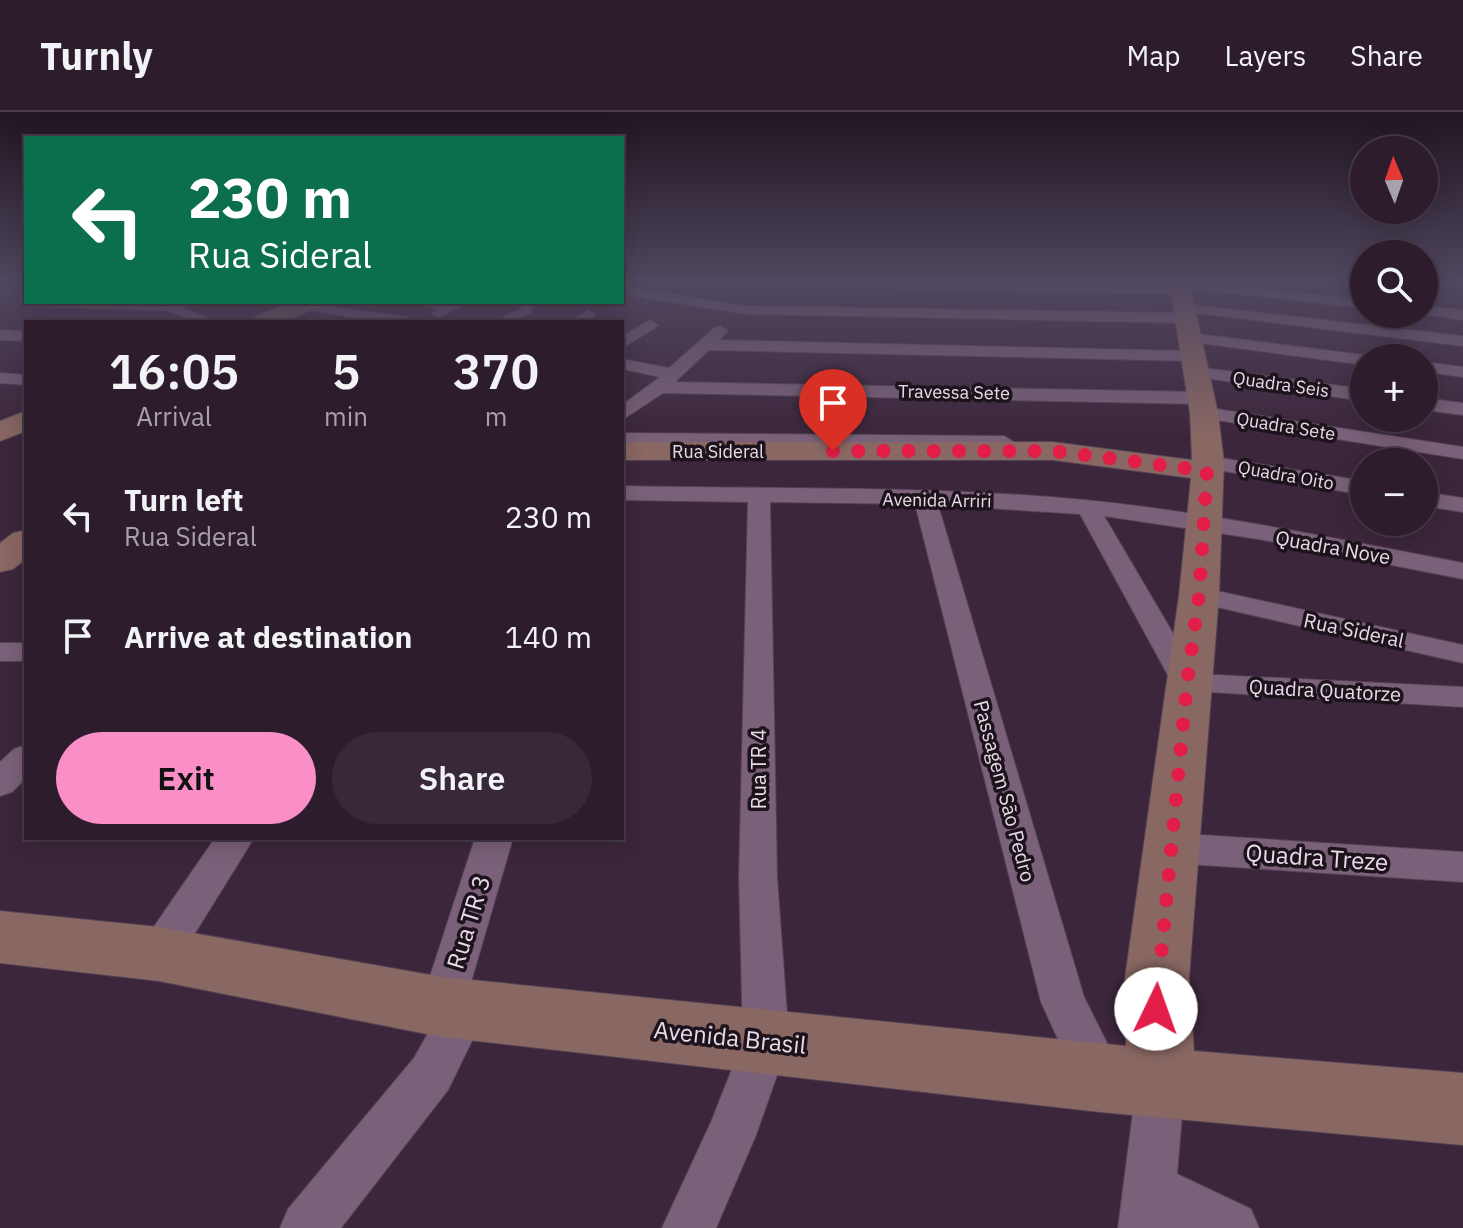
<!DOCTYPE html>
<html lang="en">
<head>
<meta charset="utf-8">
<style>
	:root { --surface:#2d1c2c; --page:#392938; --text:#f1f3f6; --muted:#a7a1a9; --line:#483a48; --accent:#fa8fc7 }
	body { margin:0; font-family:"IBM Plex Sans",sans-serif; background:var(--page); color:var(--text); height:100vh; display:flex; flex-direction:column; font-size:30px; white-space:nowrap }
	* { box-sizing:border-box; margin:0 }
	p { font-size:26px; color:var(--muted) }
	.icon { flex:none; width:44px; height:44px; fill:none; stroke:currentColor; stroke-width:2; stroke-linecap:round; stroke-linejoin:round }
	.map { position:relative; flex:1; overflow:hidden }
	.side { position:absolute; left:24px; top:208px; width:600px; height:520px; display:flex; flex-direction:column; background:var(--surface); border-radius:0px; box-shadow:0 4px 20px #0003,0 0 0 2px var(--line) }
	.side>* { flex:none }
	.guide { position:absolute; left:24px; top:24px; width:600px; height:168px; border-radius:0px; box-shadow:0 4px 20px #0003,0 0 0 2px var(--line); background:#0b6e4f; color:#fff; overflow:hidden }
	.needle { width:52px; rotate:358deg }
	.tools { position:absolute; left:1350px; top:24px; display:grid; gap:16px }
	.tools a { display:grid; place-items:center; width:88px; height:88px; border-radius:50%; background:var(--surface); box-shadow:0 4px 20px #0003,0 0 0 2px var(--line); font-size:40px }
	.pin { position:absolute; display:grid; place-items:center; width:68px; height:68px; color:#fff; margin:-82px -34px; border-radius:50% 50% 50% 0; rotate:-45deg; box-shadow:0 0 8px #0007 }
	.pin .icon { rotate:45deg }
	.me { position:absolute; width:88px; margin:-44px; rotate:3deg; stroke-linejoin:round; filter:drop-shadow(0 0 6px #0008) }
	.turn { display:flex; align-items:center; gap:28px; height:168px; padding:0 32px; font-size:36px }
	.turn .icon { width:104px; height:104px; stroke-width:2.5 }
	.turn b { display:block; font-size:56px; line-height:68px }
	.eta { display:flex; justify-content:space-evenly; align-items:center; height:136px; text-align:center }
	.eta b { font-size:48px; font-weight:600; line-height:56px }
	.action { display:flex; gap:16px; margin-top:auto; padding:16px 32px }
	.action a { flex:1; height:92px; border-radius:48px; background:var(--accent); color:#111; font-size:32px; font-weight:600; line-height:92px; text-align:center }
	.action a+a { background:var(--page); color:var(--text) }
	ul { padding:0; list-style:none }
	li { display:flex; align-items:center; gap:24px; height:120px; padding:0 32px }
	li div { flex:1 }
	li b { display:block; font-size:30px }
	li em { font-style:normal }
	header { display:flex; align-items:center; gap:48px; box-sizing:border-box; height:112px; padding:0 40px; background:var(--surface); border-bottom:2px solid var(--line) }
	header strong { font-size:38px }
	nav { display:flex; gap:44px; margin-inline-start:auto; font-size:28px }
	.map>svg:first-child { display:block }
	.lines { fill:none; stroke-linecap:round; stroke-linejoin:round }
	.street-casing { stroke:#554355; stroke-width:2 }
	.secondary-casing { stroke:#554355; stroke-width:2 }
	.street { fill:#7a6179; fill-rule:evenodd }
	.secondary { fill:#896763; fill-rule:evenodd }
	.route { stroke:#e11d48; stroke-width:14; stroke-dasharray:0 25.2 }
	.labels { text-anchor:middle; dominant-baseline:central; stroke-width:7; stroke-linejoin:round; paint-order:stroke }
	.far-street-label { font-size:18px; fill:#e7d9e6; stroke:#1d131c }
	.street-label { font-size:20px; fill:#e7d9e6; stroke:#1d131c }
	.near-street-label { font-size:24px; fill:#e7d9e6; stroke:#1d131c }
</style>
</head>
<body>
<header>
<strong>Turnly</strong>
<nav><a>Map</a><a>Layers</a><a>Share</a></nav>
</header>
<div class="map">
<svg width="1463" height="1116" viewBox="0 0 1463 1116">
	<rect width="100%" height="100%" fill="#3c263b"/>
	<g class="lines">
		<g class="street-casing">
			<g id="street">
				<path d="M771,169l403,5v-5h19l171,19v8l-180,-20v5l-5,1 -402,-8 -5,-1z"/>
				<path d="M622,174l123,20 441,7 8,5 -8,5 -441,-9 -123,-20z"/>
				<path d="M26,186v4l144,1 50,19h-22l-30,-11 -140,-5 -7,-4z"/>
				<path d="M298,190l110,15 8,5h-36l-77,-13 -5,-1z"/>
				<path d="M413,190h35l11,5 -21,11 -7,-4 6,-5z"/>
				<path d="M1185,192l278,32v10l-283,-35 -2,-3z"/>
				<path d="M527,193l5,1v6l-18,10h-20z"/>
				<path d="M1424,194l39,4v10l-41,-6z"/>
				<path d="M588,198l8,5 -9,7h-18z"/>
				<path d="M650,208l8,5 -3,3 -33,20v-12z"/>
				<path d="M720,214l8,5 -9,9 474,11 8,5 -8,5 -484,-11 -34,32 526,10 9,6 -9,6 -538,-11 -41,27v-15l38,-28 -38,-8v-10l47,9 45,-40z"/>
				<path d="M0,218l26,1v10l-26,-1z"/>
				<path d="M1190,221l174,22 7,3h-7v7l-180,-24 -2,-3z"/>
				<path d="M1424,250l39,5v10l-39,-5z"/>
				<path d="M1197,255l167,22v12l-173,-25 -3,-4z"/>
				<path d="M0,261l26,2v10l-26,-2z"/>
				<path d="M1424,286l39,5v12l-39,-5z"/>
				<path d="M1204,295l259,40v12l-266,-42 -3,-4 3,-4z"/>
				<path d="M622,321l382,3 10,6 -10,6 -382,-3z"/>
				<path d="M1208,344l156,25v14l-164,-28 -3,-5z"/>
				<path d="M622,374c143,3 287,0 429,11 139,11 276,40 412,66v16l-205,-40 -154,-23 93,158 266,13v20l-287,-17 -96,-176 -142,-9 146,492 40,80 -7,17 -17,6 -17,-6 -42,-92 -126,-498 -145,-2 7,375 12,164 -33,94 -40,93h-54l49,-106 32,-81 -4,-164 9,-375 -126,-2z"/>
				<path d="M1424,380l39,6v14l-39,-6z"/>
				<path d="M1199,475l264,58v18l-273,-62 -4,-6 4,-6z"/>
				<rect x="0" y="531" width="26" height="18"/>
				<path d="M26,633v33l-14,14 -12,4v-34l14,-13z"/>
				<path d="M1170,721l293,19v30l-293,-19 -13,-5 -6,-10 6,-10z"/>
				<path d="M215,726h39l-80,129 -15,5 -15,-5 -6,-13 6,-13z"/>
				<path d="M475,726h38l-44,151 13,4 6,15 -40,82 -107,138h-61l8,-19 126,-151 19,-34 -7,-2 -6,-15z"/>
				<path d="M1161,945l17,7 7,17 -8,93 74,35 8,19h-141l19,-147 7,-17z"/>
			</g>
		</g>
		<g class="secondary-casing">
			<g id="secondary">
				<path d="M1169,169h20l29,132 6,49 -5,133 -30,383 5,73 269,22v72l-363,-33 -658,-75 -283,-56 -159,-18v-52l159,16 283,50 684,69 -1,-68 54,-383 12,-117 -138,-18h-431v-18h431l139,18 -2,-47z"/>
				<path d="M292,190h30l-3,5 -37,15h-30l3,-5z"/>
				<path d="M26,299v20l-26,10v-20z"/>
				<path d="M26,418v29l-13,10 -13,3v-29l13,-10z"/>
			</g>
		</g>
		<use href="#street" class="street"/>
		<use href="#secondary" class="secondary"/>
	</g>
	<linearGradient id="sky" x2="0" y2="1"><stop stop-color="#211520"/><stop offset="0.52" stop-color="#504760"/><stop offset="1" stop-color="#504760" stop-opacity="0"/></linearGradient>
	<rect width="1463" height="325" fill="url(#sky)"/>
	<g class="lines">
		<path class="route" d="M833,339h220l154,20 -8,124 -12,88 -31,326"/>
	</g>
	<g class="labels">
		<g class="far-street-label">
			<text transform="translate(1281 272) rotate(8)">Quadra Seis</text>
			<text transform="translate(954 280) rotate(1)">Travessa Sete</text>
			<text transform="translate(1286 314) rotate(9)">Quadra Sete</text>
			<text x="718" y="339">Rua Sideral</text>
			<text transform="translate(1286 363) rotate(10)">Quadra Oito</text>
			<text transform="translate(937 388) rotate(1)">Avenida Arriri</text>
		</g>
		<g class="street-label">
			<text transform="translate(1333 435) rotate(10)">Quadra Nove</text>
			<text transform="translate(1354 518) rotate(12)">Rua Sideral</text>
			<text transform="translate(1325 578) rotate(3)">Quadra Quatorze</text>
			<text transform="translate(758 657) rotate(-90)">Rua TR 4</text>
			<text transform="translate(1005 679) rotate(75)">Passagem São Pedro</text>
		</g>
		<g class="near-street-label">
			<text transform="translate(1317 745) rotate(4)">Quadra Treze</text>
			<text transform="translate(468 810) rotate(-73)">Rua TR 3</text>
			<text transform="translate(730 925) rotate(6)">Avenida Brasil</text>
		</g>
	</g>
</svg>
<div class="tools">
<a><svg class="needle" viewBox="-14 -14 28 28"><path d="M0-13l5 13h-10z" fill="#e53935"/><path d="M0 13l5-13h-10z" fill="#a7a1a9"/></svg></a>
<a><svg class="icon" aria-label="search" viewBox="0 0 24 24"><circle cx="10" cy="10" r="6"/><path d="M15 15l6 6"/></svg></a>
<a>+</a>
<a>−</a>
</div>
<div class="pin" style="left:833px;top:339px;background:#d93025"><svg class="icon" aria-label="arrive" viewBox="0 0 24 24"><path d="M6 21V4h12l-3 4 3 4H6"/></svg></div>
<svg class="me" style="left:1156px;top:897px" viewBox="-20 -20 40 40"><circle r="19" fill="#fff"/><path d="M0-13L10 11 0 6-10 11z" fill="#e11d48"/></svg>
<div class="guide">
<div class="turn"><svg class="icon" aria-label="left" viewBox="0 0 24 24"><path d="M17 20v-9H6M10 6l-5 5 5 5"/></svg><div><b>230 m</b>Rua Sideral</div></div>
</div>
<section class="side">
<div class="eta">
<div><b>16:05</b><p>Arrival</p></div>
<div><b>5</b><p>min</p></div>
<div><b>370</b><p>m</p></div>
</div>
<ul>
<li><svg class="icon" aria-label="left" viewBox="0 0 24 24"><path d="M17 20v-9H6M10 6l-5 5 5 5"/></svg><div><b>Turn left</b><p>Rua Sideral</p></div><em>230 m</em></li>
<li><svg class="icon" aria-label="arrive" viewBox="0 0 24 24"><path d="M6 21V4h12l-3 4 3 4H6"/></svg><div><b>Arrive at destination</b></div><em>140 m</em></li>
</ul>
<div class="action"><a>Exit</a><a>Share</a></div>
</section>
</div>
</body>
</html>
